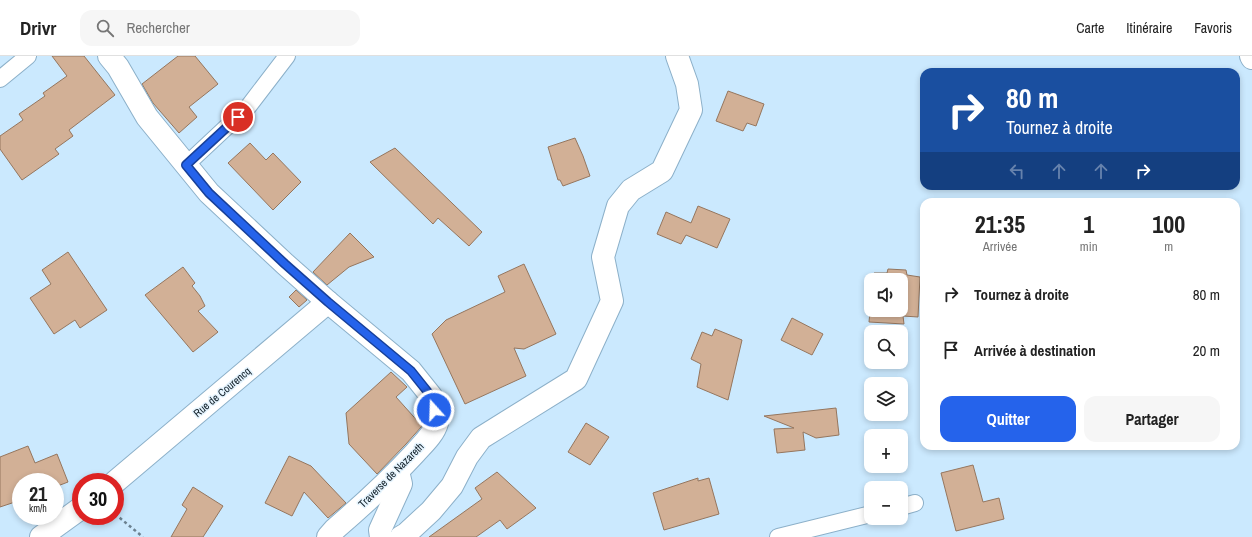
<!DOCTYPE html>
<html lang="fr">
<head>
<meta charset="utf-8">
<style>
	:root { --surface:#fff; --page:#f6f6f6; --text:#222; --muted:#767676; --line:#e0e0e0; --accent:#2563eb }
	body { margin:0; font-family:"Archivo Narrow",sans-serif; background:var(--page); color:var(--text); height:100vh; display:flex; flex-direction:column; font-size:15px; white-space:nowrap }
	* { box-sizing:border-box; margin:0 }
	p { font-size:13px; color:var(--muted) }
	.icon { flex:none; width:22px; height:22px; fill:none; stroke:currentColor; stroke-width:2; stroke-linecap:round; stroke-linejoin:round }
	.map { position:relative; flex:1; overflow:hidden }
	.details { position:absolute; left:920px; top:142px; width:320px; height:252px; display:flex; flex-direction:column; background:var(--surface); border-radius:12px; box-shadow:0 2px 6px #0003 }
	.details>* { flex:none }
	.banner { position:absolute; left:920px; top:12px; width:320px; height:122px; border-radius:12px; box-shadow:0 2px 6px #0003; background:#1a4fa0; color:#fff; overflow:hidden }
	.buttons { position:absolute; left:864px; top:217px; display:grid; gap:8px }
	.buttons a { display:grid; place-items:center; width:44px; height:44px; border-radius:8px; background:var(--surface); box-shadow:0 2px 6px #0003; font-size:20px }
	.speed { position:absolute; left:12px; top:417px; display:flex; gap:8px; font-size:20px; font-weight:700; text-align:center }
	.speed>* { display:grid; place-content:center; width:52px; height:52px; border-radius:50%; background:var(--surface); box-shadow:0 2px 6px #0003; line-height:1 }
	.speed small { font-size:10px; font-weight:400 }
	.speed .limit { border:6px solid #d22; background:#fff; color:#111 }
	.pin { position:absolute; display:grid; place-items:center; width:34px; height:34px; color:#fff; margin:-17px; border:2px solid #fff; border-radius:50%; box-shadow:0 1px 4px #0007 }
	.me { position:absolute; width:44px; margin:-22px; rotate:340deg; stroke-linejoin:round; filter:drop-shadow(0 0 3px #0008) }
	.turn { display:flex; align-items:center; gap:14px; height:84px; padding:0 20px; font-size:18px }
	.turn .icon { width:52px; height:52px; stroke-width:2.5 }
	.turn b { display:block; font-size:28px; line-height:34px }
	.lanes { display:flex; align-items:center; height:38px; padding:0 20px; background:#0003; justify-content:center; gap:20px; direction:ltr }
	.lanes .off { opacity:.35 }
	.eta { display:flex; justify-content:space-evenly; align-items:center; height:68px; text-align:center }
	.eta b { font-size:24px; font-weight:800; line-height:28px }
	.button { display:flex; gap:8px; margin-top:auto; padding:8px 20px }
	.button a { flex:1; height:46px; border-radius:12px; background:var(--accent); color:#fff; font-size:16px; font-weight:800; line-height:46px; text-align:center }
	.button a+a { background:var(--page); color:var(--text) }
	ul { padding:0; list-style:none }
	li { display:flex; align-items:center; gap:12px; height:56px; padding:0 20px }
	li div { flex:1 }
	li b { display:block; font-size:15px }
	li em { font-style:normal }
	header { display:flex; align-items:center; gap:24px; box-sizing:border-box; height:56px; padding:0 20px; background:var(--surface); border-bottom:1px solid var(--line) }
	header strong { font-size:19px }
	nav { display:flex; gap:22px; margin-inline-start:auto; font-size:14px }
	.search { width:280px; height:36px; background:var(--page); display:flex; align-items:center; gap:10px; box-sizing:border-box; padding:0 14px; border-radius:12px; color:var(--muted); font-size:15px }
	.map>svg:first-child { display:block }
	.building { fill:#d2b096; stroke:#95765e }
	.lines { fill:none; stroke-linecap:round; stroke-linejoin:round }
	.service-casing { stroke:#8cb0c9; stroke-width:18 }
	.minor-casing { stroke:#8cb0c9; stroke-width:24 }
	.path { stroke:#6b8190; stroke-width:2.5; stroke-dasharray:3 3; stroke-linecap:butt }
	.service { stroke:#fff; stroke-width:16 }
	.minor { stroke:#fff; stroke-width:22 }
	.route-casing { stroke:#184099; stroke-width:10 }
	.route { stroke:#2563eb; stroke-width:7 }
	.labels { text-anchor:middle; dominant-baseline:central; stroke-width:3; stroke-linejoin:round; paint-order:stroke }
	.street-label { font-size:11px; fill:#101e27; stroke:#e5f4fe }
</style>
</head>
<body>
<header>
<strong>Drivr</strong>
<div class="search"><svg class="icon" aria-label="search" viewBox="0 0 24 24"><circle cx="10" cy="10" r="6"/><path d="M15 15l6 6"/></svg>Rechercher</div>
<nav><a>Carte</a><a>Itinéraire</a><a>Favoris</a></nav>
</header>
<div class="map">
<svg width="1252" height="481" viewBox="0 0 1252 481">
	<rect width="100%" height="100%" fill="#cbe9fe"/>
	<g class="building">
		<path d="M52,0h32l31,39 -46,35 4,6 -18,13 4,5 -37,26 -22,-31v-13l23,-16 -4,-6 26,-18 -2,-3 24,-17z"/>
		<path d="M178,0h17l23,28 -29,23 8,10 -18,16 -26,-30 -11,-19z"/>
		<path d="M728,35l36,13 -8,22 -9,-3 -4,8 -27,-10z"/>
		<path d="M575,82l8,18 7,20 -27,10 -3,-6h-2l-10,-33z"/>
		<path d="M250,87l16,17 7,-7 28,29 -28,28 -45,-47z"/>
		<path d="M395,92l87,84 -13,14 -31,-28 -5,6 -63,-62z"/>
		<path d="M698,150l32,13 -13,29 -31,-13 -5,9 -24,-10 9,-22 25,11z"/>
		<path d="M350,177l24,24 -25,10 -22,18 -14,-13z"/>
		<path d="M68,196l39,58 -27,18 -5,-8 -21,14 -24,-36 21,-14 -9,-14z"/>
		<path d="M524,208l32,70 -32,15 -10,-1 12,28 -61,28 -33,-70 14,-14 59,-28 -7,-16z"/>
		<path d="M183,211l12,16 -3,3 8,10 5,10 -7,5 20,21 -25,20 -48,-57z"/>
		<path d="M888,213l18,1 1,5 13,2 -2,40 -15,-1 1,8 -35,-2 2,-21v9h30v-30h-28l1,-7h13z"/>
		<path d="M296,234l11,10 -8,7 -10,-10z"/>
		<path d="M792,262l31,16 -11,21 -31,-15z"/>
		<path d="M715,273l27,11 -14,60 -31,-13 4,-23 -10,-5 11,-27 10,4z"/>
		<path d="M391,316l16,15 -11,10 26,29 -16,18 -29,30 -28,-30 -3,-31z"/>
		<path d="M836,352l3,27 -23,3 -13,-6 2,18 -28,3 -3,-24 20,-1 -30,-12z"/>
		<path d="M586,367l23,14 -19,28 -22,-13z"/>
		<path d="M28,390l7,17 22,-9 11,28 -13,5v-5h-34v18l-21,7v-50z"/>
		<path d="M289,400l22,10 35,37 -18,15 -24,-26 -12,24 -27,-13z"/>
		<path d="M973,409l10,37 16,-4 5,21 -48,12 -15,-58z"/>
		<path d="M497,416l39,36 -29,21 -7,-9 -24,17h-47l53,-38 -7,-11z"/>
		<path d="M698,422v3l11,-3 10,36 -55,16 -11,-37z"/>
		<path d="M193,431l30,19 -20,31h-32l16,-28 -5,-4z"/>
	</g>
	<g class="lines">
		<g class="service-casing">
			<g id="service">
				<path d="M0,23l28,-23"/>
				<path d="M186,109l62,-58 39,-51"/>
				<path d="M901,451l14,-4"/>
				<path d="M778,481l93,-23"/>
			</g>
		</g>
		<g class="minor-casing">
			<g id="minor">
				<path d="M109,0l9,11 29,50 62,76 76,71 43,38 83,69 20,25 6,27c-3,11 -14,21 -22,30 -25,27 -52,52 -80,76l-7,8"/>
				<path d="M1251,0l1,2"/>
				<path d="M115,426l213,-180"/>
				<path d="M41,481l40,-29"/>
				<path d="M381,481l-1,-7 21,-46 -3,-13"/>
				<path d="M401,481l5,-3 25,-23 21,-25 15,-29 14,-19 95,-59 36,-78 -9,-44 15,-51 13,-16 31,-19 29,-61 -4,-26 -10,-28"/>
			</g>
		</g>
		<path class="path" d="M115,458l28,23"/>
		<use href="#service" class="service"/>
		<use href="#minor" class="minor"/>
	</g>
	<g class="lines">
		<g class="route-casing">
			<path id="route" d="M238,61l-52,48 23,28 76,71 43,38 83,69 20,25 3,14"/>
		</g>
		<use href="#route" class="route"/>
	</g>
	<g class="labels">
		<g class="street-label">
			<text transform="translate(222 336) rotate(-40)">Rue de Courencq</text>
			<text transform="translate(391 419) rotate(-45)">Traverse de Nazareth</text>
		</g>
	</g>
</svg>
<div class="buttons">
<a><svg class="icon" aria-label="sound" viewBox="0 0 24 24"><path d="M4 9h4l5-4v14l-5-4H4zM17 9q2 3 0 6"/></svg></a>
<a><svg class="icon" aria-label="search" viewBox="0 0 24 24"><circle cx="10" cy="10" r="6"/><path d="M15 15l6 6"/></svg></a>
<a><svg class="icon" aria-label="layers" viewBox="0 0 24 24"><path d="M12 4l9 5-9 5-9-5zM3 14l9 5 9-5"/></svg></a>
<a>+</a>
<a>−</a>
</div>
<div class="speed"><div>21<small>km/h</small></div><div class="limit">30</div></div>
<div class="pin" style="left:238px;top:61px;background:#d93025"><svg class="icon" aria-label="arrive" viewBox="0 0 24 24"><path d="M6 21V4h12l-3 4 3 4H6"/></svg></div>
<svg class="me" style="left:434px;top:354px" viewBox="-20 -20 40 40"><circle r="17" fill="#2563eb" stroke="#fff" stroke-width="3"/><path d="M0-11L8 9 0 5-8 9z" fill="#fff"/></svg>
<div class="banner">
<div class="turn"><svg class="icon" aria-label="right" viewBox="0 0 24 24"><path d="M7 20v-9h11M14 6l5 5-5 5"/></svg><div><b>80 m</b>Tournez à droite</div></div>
<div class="lanes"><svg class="icon off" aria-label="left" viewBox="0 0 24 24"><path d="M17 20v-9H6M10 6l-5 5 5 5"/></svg><svg class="icon off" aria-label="ahead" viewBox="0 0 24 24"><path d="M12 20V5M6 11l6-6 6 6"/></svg><svg class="icon off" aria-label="ahead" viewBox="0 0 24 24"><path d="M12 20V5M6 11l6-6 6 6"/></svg><svg class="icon" aria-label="right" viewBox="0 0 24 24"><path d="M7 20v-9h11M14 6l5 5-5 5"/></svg></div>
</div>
<section class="details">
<div class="eta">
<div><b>21:35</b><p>Arrivée</p></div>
<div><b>1</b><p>min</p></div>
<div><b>100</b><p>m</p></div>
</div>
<ul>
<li><svg class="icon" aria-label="right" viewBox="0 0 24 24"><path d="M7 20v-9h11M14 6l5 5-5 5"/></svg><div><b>Tournez à droite</b></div><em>80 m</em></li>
<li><svg class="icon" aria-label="arrive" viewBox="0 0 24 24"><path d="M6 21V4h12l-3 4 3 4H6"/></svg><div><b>Arrivée à destination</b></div><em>20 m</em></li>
</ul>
<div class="button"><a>Quitter</a><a>Partager</a></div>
</section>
</div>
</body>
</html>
